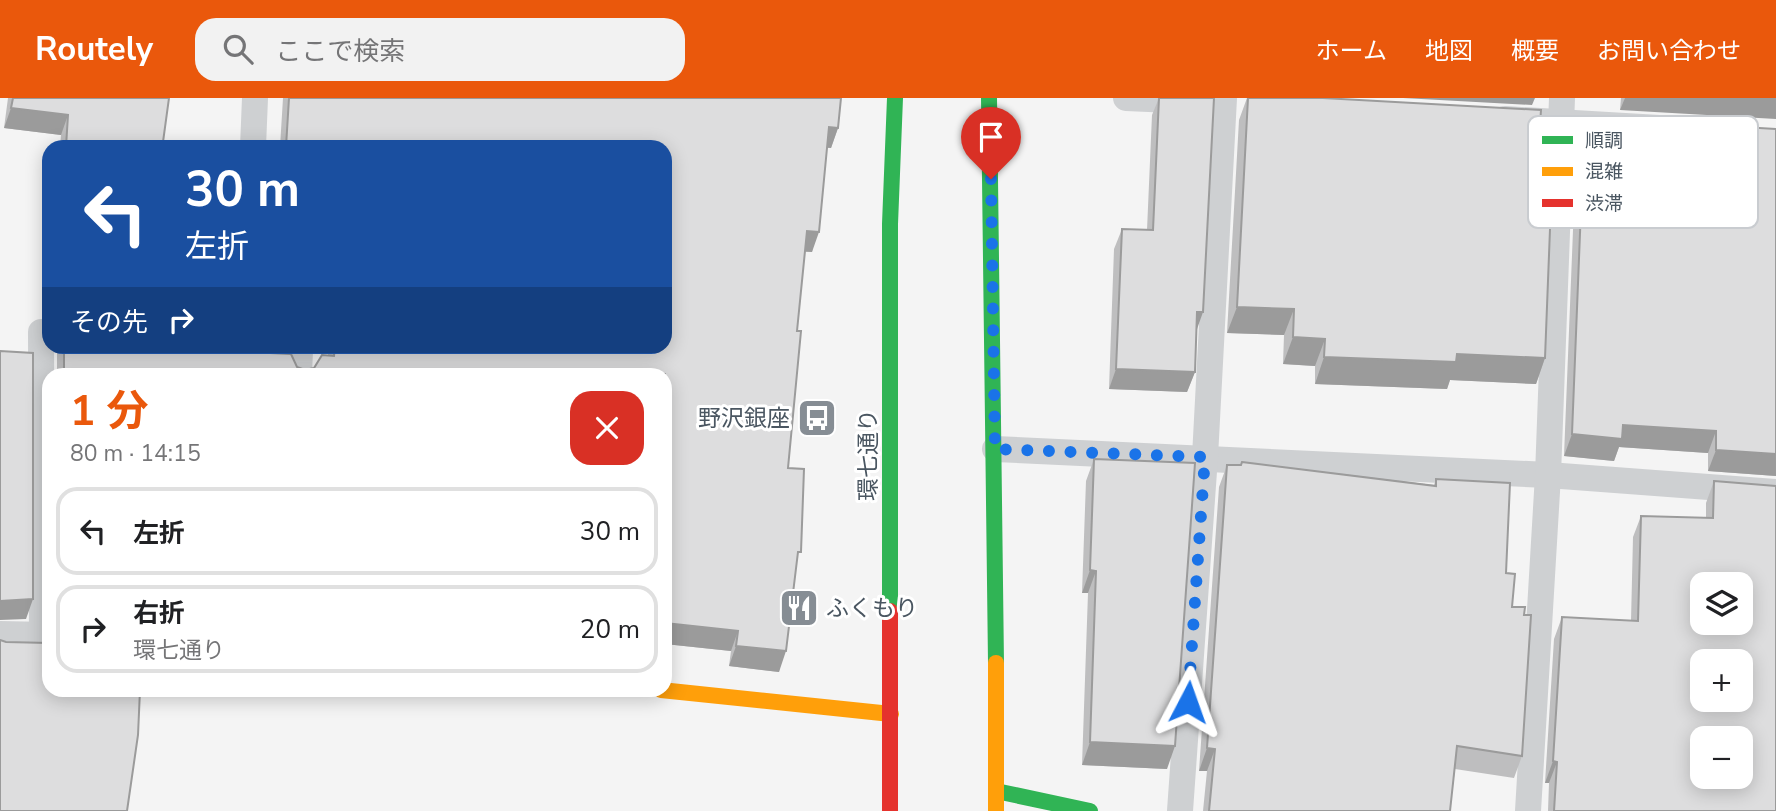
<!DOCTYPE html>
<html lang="ja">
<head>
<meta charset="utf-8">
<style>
	:root { --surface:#fff; --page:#f2f2f2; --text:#202124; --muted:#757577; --line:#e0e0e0; --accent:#ea580c }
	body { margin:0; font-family:"Nunito Sans","Noto Sans JP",sans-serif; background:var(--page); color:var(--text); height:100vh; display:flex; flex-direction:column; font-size:26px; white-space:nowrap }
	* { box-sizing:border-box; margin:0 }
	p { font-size:23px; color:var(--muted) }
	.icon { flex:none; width:38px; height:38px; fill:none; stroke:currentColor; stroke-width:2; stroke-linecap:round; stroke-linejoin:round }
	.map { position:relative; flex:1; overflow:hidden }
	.drawer { position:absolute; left:42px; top:270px; width:630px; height:329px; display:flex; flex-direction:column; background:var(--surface); border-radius:21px; box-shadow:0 4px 18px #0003 }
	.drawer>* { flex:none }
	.guide { position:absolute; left:42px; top:42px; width:630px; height:214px; border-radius:21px; box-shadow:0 4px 18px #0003; background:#1a4fa0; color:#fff; overflow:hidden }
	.fabs { position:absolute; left:1690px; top:474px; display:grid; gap:14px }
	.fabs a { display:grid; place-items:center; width:63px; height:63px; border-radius:14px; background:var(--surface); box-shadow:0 4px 18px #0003; font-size:35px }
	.pin { position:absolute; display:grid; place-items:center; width:60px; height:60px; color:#fff; margin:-72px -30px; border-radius:50% 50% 50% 0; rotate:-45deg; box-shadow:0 0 7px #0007 }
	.pin .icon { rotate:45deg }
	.me { position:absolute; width:77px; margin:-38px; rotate:4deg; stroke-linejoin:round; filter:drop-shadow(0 0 5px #0008) }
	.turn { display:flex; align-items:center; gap:24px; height:147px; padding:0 28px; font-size:32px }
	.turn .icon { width:91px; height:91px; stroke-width:2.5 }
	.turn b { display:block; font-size:49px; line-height:60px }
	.then { display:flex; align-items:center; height:66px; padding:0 28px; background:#0003; gap:14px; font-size:26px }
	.round { display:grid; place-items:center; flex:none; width:74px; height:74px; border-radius:21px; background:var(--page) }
	.head { display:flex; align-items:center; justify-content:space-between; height:119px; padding:0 28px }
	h1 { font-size:42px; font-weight:700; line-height:52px; color:var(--accent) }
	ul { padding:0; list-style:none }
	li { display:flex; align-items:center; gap:21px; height:88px; margin:0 14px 10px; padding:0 14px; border:4px solid var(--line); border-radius:21px }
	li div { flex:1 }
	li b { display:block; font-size:26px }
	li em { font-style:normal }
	header { display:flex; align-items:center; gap:42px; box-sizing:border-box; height:98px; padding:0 35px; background:var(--accent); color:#fff }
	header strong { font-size:33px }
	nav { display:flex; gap:38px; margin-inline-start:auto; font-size:24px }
	.search { width:490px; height:63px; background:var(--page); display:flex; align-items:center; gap:18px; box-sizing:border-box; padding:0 24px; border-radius:21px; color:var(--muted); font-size:26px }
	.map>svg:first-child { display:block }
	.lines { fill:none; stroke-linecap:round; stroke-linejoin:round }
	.lane { stroke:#ced0d2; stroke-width:26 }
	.street { stroke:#ced0d2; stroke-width:38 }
	.fast { stroke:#30b455; stroke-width:16 }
	.slow { stroke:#ff9f0a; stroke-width:16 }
	.jam { stroke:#e5322d; stroke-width:16 }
	.wall { fill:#bebebf }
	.shaded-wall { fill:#9b9b9b }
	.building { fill:#ddddde; stroke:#9b9b9b; stroke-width:2; fill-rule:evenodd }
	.route { stroke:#1a73e8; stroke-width:12; stroke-dasharray:0 21.6 }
	.labels { text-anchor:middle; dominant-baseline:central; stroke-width:6; stroke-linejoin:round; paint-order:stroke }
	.poi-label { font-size:23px; fill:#4a5661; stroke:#fff; text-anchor:end }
	.street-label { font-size:23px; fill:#4a5661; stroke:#fff }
	.key { fill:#fff; stroke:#c9ccd0; stroke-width:2 }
	.key-label { font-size:19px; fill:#4a5661 }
</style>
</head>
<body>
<header>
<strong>Routely</strong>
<div class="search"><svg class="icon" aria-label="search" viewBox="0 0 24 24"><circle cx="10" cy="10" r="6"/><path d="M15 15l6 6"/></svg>ここで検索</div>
<nav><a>ホーム</a><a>地図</a><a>概要</a><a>お問い合わせ</a></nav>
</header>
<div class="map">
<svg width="1776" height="713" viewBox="0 0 1776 713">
	<rect width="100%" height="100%" fill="#f4f4f4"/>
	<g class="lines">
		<g class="lane">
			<path d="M1126,0l68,3"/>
			<path d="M1505,21l154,9"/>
			<path d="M253,49l2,-49"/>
			<path d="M41,234l1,309"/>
			<path d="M267,248l33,5 -1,23"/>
			<path d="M995,351l553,26 228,17"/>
			<path d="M1180,713l25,-354 19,-359"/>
			<path d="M1528,713l20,-336 14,-377"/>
		</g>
		<path class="street" d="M0,542l49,1"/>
		<g class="fast">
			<path d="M989,0l7,565"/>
			<path d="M890,513v-387l5,-126"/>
			<path d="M996,693l94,20"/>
		</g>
		<g class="slow">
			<path d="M996,565v148"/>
			<path d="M661,592l230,24"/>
		</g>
		<path class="jam" d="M890,513v200"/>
	</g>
	<g class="wall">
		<path d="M8,0h161l-6,44 40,5h-143l1,-12 -57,-7z"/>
		<path d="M283,0h558l-3,30 -7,20h-4l-15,104h-7l-8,79 -9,137 8,97 -17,107 -50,-6 2,-15 -66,-7v-270h-608v-28h171v5l69,16 8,3 9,-2 14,-12v-10h337v-199h-385z"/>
		<path d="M1159,0h55l-18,233 -1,41 -8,20 -78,-3 5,-140 8,-20 25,1 5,-115z"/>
		<path d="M1247,0h76l217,27 5,233 -9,26 -86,-4 -3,9 -132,-5v-18l-32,-2 1,-29 -57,-2 12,-213z"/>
		<path d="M1621,0h155l-156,12z"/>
		<path d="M1626,22l150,356 -68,-5v-18l-89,-6 -5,14 -50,-5 12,-301 8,-22 36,3z"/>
		<path d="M1094,361l73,310 -85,-4 6,-172h-6l4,-112z"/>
		<path d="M1242,364l192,23 2,-6 70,94 6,34 12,8 -2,141 -8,22 -59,-9 -5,42h-247l4,-40h-8l20,-284 8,-22h14z"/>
		<path d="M1714,383l62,330h-228l1,-28h-4l9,-144 8,-22 69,4 2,-84 8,-21 65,2v-15z"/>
	</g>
	<g class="shaded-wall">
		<path d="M1403,0h132l-3,7z"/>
		<path d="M1625,0h151v21l-156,-9z"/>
		<path d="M11,10l57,7 -7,20 -57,-7z"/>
		<path d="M829,29l9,1 -7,20 -9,-1z"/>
		<path d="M807,133l12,1 -7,20 -12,-1z"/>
		<path d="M1237,209l57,2 -10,26 -57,-2z"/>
		<path d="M1197,214h6l-7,20z"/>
		<path d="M1293,239l32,2 -10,27 -32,-2z"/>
		<path d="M1457,256l88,4 -9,26 -86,-4 -3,9 -132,-5 9,-27z"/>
		<path d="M1116,271l79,3 -8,20 -78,-3z"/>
		<path d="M1623,327l93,6 -8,22 -89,-6 -5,14 -50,-5 8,-22z"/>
		<path d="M1716,352l60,4v22l-68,-5z"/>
		<path d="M1090,472l6,1 -8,22h-6z"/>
		<path d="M33,501l-7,20 -26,1v-19z"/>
		<path d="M665,525l73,8 -7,20 -66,-7z"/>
		<path d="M736,548l50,5 -7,21 -50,-6z"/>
		<path d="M1090,644l85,4 -8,23 -85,-4z"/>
		<path d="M1207,650l8,1 -8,22h-8z"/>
		<path d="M1553,663l4,1 -8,21h-4z"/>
	</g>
	<g class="building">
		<path d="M13,0h156l-6,44 40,5h-137l2,-32 -57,-7z"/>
		<path d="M289,0h552l-3,30 -9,-1 -10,105 -12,-1 -10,100h4l-13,137 16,1 -3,83h-3l-12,99 -50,-5 2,-15 -73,-8v-249h-601v-28h164v5l63,3 6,13 8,3 9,-2 8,-13 12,1 1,-10h330v-199h-379z"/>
		<path d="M1159,0h55l-11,214h-6l-2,60 -79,-3 6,-140 31,1z"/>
		<path d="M1248,0h75l218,12 -1,15 14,1 -9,232 -88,-4 -1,8 -132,-5 1,-18 -32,-2 1,-28 -57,-2z"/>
		<path d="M1626,22l150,9v325l-60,-4v-19l-93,-6 -1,14 -50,-5 12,-301 41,4z"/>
		<path d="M0,253l33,2v246l-33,2z"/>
		<path d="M1094,361l101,4 -20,283 -85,-4 6,-171 -6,-1z"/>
		<path d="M1242,364l194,24v-7l74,4 -4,90 9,1 -3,33h13l-1,8h7l-9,141 -65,-10 -7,65h-241l6,-62 -8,-1 20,-283h14z"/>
		<path d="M1714,383l62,5v325h-222l3,-49 -4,-1 9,-144 76,4 3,-105 72,2zM1703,486h38v39h-38zM1703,564h38v38h-38zM1703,640h38v39h-38z"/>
		<path d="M0,542l6,2 43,1v47h91l-2,45 -11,76h-127z"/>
	</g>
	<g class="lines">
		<path class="route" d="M991,81l4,270 210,8 -17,245"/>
	</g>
	<defs>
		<g id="bus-square" transform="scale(2.0125)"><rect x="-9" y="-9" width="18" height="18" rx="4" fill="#868d94" stroke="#fff"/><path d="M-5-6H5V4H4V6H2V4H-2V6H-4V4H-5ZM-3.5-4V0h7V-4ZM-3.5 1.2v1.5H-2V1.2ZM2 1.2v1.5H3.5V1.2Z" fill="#fff"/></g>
		<g id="restaurant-square" transform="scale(2.0125)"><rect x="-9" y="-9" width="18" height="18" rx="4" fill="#868d94" stroke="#fff"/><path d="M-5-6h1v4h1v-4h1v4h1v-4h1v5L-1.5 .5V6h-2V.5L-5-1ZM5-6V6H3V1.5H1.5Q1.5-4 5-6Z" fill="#fff"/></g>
	</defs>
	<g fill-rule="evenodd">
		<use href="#bus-square" x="817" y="320"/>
		<use href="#restaurant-square" x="799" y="510"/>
	</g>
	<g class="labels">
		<g class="poi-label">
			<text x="790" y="320">野沢銀座</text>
			<text x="826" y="510" text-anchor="start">ふくもり</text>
		</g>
		<g class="street-label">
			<text transform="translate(868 357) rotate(-90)">環七通り</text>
		</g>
	</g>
	<rect x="1528" y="18" width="230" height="112" rx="10" class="key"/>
	<rect x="1542" y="38" width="31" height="8" fill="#30b455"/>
	<rect x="1542" y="69" width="31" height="9" fill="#ff9f0a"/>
	<rect x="1542" y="101" width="31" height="8" fill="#e5322d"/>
	<g class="key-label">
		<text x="1585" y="49">順調</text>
		<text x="1585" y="80">混雑</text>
		<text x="1585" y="112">渋滞</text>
	</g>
</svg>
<div class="fabs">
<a><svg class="icon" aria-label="layers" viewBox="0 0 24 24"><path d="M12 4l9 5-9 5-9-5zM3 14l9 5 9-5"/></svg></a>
<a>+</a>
<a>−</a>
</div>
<div class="pin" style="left:991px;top:81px;background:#d93025"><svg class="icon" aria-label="arrive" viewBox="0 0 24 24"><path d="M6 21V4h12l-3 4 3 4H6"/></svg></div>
<svg class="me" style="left:1188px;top:604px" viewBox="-20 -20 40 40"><path d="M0-17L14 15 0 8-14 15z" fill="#1a73e8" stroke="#fff" stroke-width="4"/></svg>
<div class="guide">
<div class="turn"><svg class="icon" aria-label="left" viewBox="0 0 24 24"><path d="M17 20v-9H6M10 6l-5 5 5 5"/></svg><div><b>30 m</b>左折</div></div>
<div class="then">その先<svg class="icon" aria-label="right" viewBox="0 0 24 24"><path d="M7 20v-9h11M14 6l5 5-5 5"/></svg></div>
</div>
<section class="drawer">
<div class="head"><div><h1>1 分</h1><p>80 m · 14:15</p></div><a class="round" style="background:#d93025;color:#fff"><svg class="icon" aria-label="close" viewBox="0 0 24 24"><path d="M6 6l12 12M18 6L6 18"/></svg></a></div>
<ul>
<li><svg class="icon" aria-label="left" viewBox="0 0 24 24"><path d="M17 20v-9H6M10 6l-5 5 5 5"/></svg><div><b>左折</b></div><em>30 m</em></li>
<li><svg class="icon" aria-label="right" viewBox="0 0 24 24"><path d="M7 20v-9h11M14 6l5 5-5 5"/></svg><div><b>右折</b><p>環七通り</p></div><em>20 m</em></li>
</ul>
</section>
</div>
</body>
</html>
